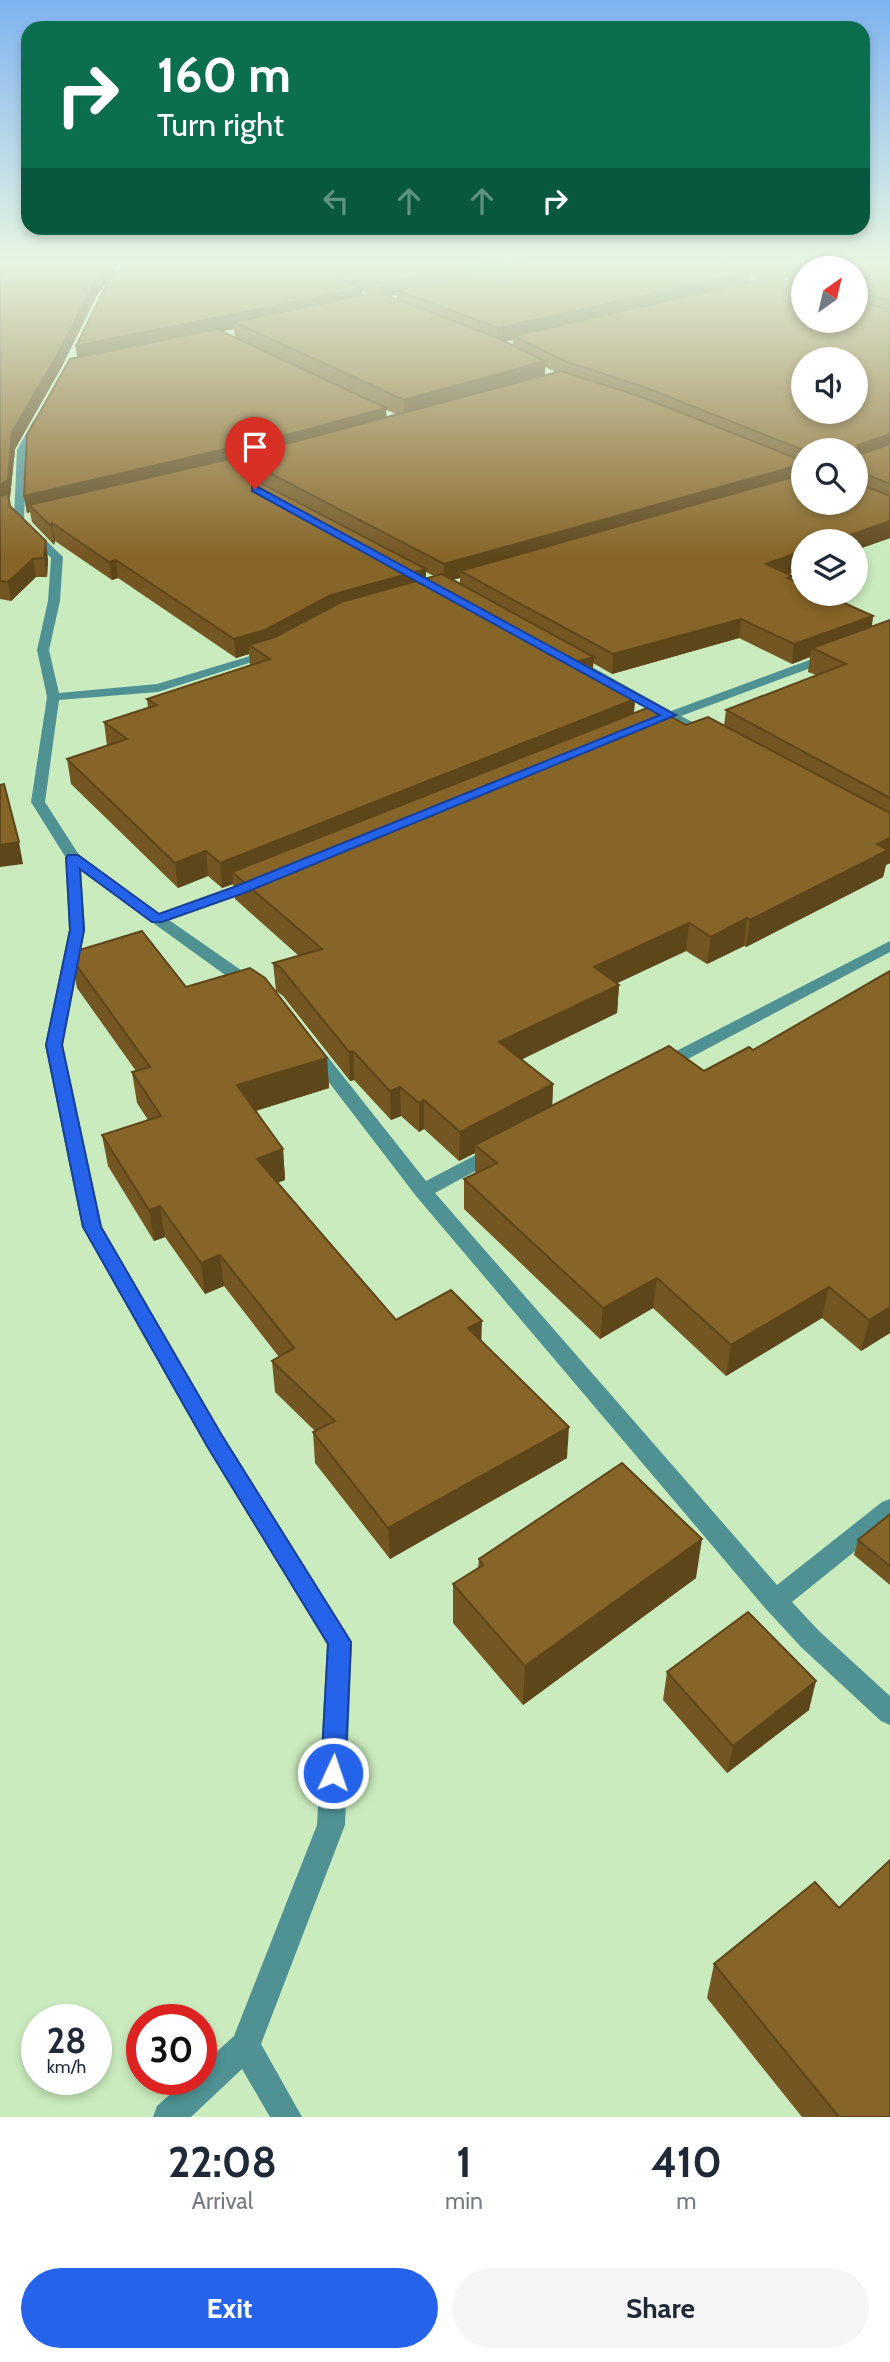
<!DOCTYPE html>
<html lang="en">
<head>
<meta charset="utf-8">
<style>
	:root { --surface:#fff; --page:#f6f6f7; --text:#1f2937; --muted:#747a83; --accent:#2563eb }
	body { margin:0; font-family:Cabin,sans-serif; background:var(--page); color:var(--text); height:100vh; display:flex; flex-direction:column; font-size:26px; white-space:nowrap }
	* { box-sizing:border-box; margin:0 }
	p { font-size:23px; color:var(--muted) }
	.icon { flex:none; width:38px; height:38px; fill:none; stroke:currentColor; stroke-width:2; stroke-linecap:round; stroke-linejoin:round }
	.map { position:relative; height:2117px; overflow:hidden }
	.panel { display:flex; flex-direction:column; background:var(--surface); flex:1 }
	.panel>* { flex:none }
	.guide { position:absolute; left:21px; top:21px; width:849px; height:214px; border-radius:21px; box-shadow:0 4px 10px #0003; background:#0b6e4f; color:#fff; overflow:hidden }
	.needle { width:46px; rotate:34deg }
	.fabs { position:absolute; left:791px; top:256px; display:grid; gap:14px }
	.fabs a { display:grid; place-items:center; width:77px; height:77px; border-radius:50%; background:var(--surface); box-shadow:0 4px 10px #0003; font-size:35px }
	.speed { position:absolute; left:21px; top:2004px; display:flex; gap:14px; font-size:35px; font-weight:700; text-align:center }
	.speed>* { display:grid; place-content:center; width:91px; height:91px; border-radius:50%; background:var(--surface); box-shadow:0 4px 10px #0003; line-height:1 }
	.speed small { font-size:18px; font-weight:400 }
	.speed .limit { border:10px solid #d22; background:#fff; color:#111 }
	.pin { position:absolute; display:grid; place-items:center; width:60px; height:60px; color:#fff; margin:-72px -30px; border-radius:50% 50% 50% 0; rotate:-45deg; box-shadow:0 0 7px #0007 }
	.pin .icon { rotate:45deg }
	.me { position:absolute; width:77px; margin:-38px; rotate:3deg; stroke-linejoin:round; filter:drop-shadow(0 0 5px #0008) }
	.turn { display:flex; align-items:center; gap:24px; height:147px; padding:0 21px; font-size:32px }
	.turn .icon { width:91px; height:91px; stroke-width:2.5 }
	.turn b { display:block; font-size:49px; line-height:60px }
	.lanes { display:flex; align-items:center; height:66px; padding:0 21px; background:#0003; justify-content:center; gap:35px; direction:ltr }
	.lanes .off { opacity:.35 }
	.eta { display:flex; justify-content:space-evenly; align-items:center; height:119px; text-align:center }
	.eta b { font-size:42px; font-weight:800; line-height:49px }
	.action { display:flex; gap:14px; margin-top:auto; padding:14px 21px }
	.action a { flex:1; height:80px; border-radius:42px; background:var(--accent); color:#fff; font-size:28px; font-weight:800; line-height:80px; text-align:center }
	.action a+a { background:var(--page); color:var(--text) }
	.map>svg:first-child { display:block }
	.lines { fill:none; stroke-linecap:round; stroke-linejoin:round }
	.minor { fill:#509294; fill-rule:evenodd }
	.wall { fill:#745622; fill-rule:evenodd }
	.shaded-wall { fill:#5e461b }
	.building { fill:#876427; stroke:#5e461b; stroke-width:2; fill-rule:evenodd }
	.route { fill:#2563eb; stroke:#184099; stroke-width:2 }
</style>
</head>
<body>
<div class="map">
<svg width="890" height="2117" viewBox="0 0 890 2117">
	<rect width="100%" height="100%" fill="#caebbe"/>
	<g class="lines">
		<g class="minor">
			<path d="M38,418l5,3 -16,29 -3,69 39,38 -3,44 -11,49 10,43 98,-9 110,-33h8l2,3 -119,38 -99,8 -14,102 34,53 80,58 91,-32 5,-2 8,5 -3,3 -91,33 89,62 2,4 -2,4h-12l-165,-119 4,59 -22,115 39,182 120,207 130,208 -7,183 -84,219 41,73h-32l-28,-48 -51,48h-38l4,-11 30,-27h14v-13l33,-30 83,-211 10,-181 -121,-198 -124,-219 -37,-182 24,-115 -3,-72 -35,-56 16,-105 -10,-47 11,-49 3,-43 -37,-38 3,-70 16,-29z"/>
			<path d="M271,456l3,1v4l-57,14 -5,-3z"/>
			<path d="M831,652l6,4 -2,3 -154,57 30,16 2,3 -7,4 -37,-19 -22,8 -5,-1v-6l18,-6 -94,-54 6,-4 4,1 95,53z"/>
			<path d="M890,941v11l-223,118 -6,2 -9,-6 3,-4z"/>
			<path d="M314,1046l6,1 106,134 63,-33h14l2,4 -2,4 -68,37 342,392 105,-83 8,-3v24l-98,79 27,29 71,65v29l-9,-4 -80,-74 -35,-38 -350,-413 -108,-141 -3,-4z"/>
		</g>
	</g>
	<g class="wall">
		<path d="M0,260h890v278l-34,12v-9l-68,33 4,2v4l81,36 -1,10 18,-6v243l-4,2 -3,12 -137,70 -2,-1 -37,18 -21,-13 -69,32 2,2 -2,28 -96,46 32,25 -1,21 152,-34 49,-21 137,-79v362l-29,18 -39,-33 -96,58 -73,-68 -53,31 -136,-130v-30l11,-5v-21l-16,8 -35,-32 -5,3 -18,-16 -10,4 -37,-40 -4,1 -67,-85 -7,-5 -3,-28 26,-7 -64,-57 -2,-15 -11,4 -14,-12 -30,12 -107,-104 -4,-25 40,-13 -3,-24 44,-14 -1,-9 103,-34 -1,-11 -13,4 -118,-80 -6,2 -57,-39 -1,4 -22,-23 -2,-10 -3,1 -3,-17 53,-139 -1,-11 48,-82h-10l1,9 -17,20 -37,75 -46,81 -5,48 -1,1 1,8 38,53 -1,18h-11l-25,24 -11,-2zM803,268l53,52h-53zM750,276l11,3 -12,2zM788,277v4l-9,-2zM362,291l8,3 -8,2zM397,295v4l-8,-3zM234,329l1,8 -13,-6zM513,340v6l-8,-4zM545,367l11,5 -11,3zM386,410l10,4 -10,3zM803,450h53l-53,52zM249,459v12l9,11 -9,-5 -12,-15zM426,572l8,4 -8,3zM460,578v6l-8,-4zM739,638l53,26 18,-7 -2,15 8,3 -90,35 -2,16 -38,-1 -52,-12 1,-14 -43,-24 1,-12 19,11z"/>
		<path d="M72,959l114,28 141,71 2,30 -74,23 28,38 2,31 -8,3 119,137 85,21 86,117 -177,101 -75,-96 -2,-31 2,-1 -40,-39 -3,-31 7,-4 -55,-71 -19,8 -40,-57 -11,4 -46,-75 -6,-31 46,-15 -11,-17 -5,-31 4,-1 -59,-83z"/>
		<path d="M890,1514v71l-36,-30 4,-15z"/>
		<path d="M479,1559l217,19 -173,127 -70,-82v-39l25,-16z"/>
		<path d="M667,1672l142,38 -82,63 -64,-73z"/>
		<path d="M839,1908l51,209h-88l-95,-119 7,-34z"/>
	</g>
	<g class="shaded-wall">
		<path d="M114,260l1,13 -17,20 -37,75 -46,81 -5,48 -10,7v-19l12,-53 84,-153z"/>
		<path d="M496,260h65l-164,30v5l-17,3v-14z"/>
		<path d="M806,260l-1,8h-2v6l-14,-2 -1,5 -19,4 2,-14z"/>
		<path d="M750,272l-1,14 -236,50v4l-15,3v-15z"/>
		<path d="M362,288v14l-128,20v7l-156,32 -2,-15z"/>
		<path d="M545,361v18l-141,39v-18z"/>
		<path d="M386,408l1,15 -139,31 1,5 -214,52 -6,-6 1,7 -3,1 -3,-17z"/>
		<path d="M890,434v10l-34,17 2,-16z"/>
		<path d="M803,464v16l-343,91v7l-16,4v-18z"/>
		<path d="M860,472l-3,18 -1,-15z"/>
		<path d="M890,521v17l-34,12v-9h-23z"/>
		<path d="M52,523l3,18 -1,4 -2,-18z"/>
		<path d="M46,541l2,18 -1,18 -3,-19z"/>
		<path d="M803,551v18l-40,14 3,-19z"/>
		<path d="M33,559l3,18 -25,24 -3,-19z"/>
		<path d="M116,560l2,18 -6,2 -3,-18z"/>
		<path d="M426,569v18l-160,62 -17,-4v9l-13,4 -2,-19 97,-44z"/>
		<path d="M873,616l-3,19 -58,13 -2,9 -18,7 2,-20z"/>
		<path d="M741,619l-2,19 -127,36 1,-20z"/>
		<path d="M594,657l-2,22 -21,-16z"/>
		<path d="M635,699l-2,23 -401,150 1,12 -11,4 -2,-25z"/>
		<path d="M890,838v25l-4,2 -3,12 -137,70 4,-27 127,-76z"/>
		<path d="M19,842l4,22 -23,3v-22z"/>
		<path d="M206,851l2,25 -30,12 -3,-25z"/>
		<path d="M747,918l-3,28 -37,18 4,-27z"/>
		<path d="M689,923l-3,28 -94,44 2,-28z"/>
		<path d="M619,985l-2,28 -119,58 1,-29z"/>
		<path d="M353,1051l1,29 -4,1 -1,-29z"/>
		<path d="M327,1058l2,30 -89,28 -3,-31z"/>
		<path d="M553,1084l-1,29 -77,32v8l-16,8 1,-29z"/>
		<path d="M400,1087l1,29 -10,4 -1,-29z"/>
		<path d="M424,1100v29l-5,3v-29z"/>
		<path d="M283,1149l2,31 -25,9 -3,-30z"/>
		<path d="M160,1206l5,31 -11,4 -5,-31z"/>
		<path d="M220,1255l4,31 -19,8 -4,-31z"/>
		<path d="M657,1278l-4,30 -53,31 3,-31z"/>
		<path d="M829,1287l-7,31 -96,58 5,-31z"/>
		<path d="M890,1307v26l-29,18 8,-31z"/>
		<path d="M482,1321l-1,31 -13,-24z"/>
		<path d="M569,1427l-2,31 -177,101 -2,-31z"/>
		<path d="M702,1539l-6,39 -173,127 2,-39z"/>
		<path d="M816,1681l-7,29 -82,63 6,-27z"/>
	</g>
	<g class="building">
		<path d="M0,260h113l-17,19 -37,73 -47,80 -4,48 -8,5z"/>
		<path d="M128,260h163l71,28 -286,58 32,-64z"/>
		<path d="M318,260h178l-116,24z"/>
		<path d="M539,260h174l37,12 -252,56 -101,-38z"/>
		<path d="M746,260h60l-35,7z"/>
		<path d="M806,260h84v41l-31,-9 -3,2v-26h-49z"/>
		<path d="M803,269v8l-14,-5z"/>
		<path d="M770,277l33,8v35h53v-24l1,5 33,9v124l-32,11 -2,8 3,2 31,-11v40l-30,-12 -4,3 1,8 33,13v25l-57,20h-30v10l-37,13 26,12 -5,2 16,7v8h19l51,23 -79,28 -53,-25 -128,35 -153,-83 343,-97v28h53v-52h-53l-156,-62 -82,-27 -52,-25zM803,359h53v52h-53z"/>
		<path d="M378,292l115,44 52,25 -141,39 -170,-78z"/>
		<path d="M217,329l169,79 -84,23 -278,65 3,-61 43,-76z"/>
		<path d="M561,371l78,25 164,65v3l-359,100 -184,-96 -12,-14z"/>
		<path d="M234,458l15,19 177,92 -95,26 -66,35 -31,9 -118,-79 -7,2 -57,-39v4l-23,-22z"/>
		<path d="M8,494l2,12 36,35 -2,17 -11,1 -25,23 -8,-1v-85z"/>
		<path d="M442,574l152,83 -23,6 64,36 -415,164 -14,-12 -31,12 -108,-104 60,-20 -23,-17 53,-17 -10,-6 123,-40 -21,-14 26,-8 66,-35z"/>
		<path d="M890,620v178l-164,-88 120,-46 -34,-16z"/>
		<path d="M652,706l34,19 22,-8 182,96v25l-13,6 11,6 -138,70 -3,-2 -36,19 -22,-14 -95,44 25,18 -120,57 54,42 -93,48 -36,-32 -5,3 -19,-16 -10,4 -37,-40 -4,1 -68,-84 -8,-5 49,-14 -90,-77z"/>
		<path d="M4,784l15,58 -19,3v-60z"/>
		<path d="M142,931l44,56 64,-19 15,10 62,80 -90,27 46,64 -26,10 139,161 55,-30 31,31 -14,7 101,99 -181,101 -75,-96 22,-11 -63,-60 22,-13 -74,-93 -19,8 -41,-57 -11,4 -47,-75 59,-19 -29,-44 18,-5 -78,-108 1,-7z"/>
		<path d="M890,971v336l-21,13 -40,-33 -98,58 -74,-67 -54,30 -139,-129 33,-16 -22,-18 194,-99 35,25 45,-24 4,3z"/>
		<path d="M622,1463l80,76 -177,127 -72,-82 30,-19 -4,-6z"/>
		<path d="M890,1514v52l-32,-26z"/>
		<path d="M748,1612l68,69 -83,65 -66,-74z"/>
		<path d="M890,1860v257h-51l-125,-153 101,-82 24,26z"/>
	</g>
	<linearGradient id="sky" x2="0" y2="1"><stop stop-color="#7eb3f0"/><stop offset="0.47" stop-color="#e7f6e2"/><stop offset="1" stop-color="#e7f6e2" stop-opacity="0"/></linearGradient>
	<rect width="890" height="557" fill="url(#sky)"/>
	<path class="route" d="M252,487h6l418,228 -432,178 -82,29h-10l-72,-53 4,61 -22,115 39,182 120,207 130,208 -6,131 -3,8 -9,3 -8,-3 -4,-8 7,-129 -121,-198 -124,-219 -37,-182 24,-115 -4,-72 2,-3h10l81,59 75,-27 426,-172 -408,-224z"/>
</svg>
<div class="fabs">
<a><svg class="needle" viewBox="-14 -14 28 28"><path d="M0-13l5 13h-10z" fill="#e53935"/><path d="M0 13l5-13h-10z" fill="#747a83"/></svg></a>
<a><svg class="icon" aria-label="sound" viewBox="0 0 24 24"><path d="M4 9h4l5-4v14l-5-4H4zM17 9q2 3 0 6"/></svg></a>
<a><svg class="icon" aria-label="search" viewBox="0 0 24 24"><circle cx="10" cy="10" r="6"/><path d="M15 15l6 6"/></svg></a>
<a><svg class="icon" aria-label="layers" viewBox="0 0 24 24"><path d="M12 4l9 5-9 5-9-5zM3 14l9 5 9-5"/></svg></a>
</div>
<div class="speed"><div>28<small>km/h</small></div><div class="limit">30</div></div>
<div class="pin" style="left:255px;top:489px;background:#d93025"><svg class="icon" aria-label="arrive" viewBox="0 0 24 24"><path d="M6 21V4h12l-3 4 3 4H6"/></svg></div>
<svg class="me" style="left:333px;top:1773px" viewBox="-20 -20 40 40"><circle r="17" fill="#2563eb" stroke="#fff" stroke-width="3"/><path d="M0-11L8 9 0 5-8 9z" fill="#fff"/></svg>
<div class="guide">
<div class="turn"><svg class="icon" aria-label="right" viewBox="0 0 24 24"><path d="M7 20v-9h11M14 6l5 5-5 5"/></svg><div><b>160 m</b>Turn right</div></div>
<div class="lanes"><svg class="icon off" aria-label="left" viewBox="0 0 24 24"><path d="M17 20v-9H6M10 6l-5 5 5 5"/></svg><svg class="icon off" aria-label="ahead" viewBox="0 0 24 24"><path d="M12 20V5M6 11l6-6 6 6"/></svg><svg class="icon off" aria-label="ahead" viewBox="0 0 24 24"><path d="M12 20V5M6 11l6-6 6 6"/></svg><svg class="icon" aria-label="right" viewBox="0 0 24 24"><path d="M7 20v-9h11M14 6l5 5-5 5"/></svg></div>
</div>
</div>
<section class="panel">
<div class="eta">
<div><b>22:08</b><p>Arrival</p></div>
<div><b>1</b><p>min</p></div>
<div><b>410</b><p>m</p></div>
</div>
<div class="action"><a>Exit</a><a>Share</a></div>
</section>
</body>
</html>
